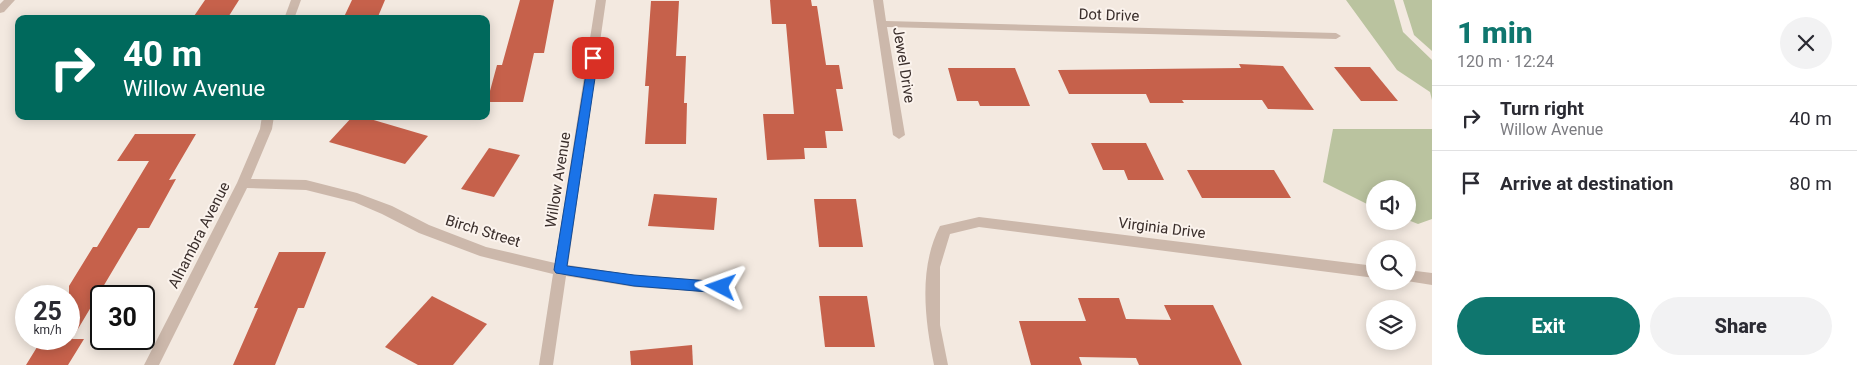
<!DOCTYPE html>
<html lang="en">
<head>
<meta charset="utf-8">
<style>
	:root { --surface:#fff; --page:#f2f2f3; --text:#2b2b33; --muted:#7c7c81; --line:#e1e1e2; --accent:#0f766e }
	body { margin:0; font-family:Roboto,sans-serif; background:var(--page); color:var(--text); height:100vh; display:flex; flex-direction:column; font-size:19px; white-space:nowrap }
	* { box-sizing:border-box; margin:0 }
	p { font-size:16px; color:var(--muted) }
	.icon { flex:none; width:28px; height:28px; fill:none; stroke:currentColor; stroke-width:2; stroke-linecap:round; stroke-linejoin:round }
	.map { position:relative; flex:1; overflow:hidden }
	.sheet { display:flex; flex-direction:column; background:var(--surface); width:425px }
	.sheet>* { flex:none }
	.guide { position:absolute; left:15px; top:15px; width:475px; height:105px; border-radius:10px; box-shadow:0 2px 12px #0003; background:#00695c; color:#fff; overflow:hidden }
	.controls { position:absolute; left:1366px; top:180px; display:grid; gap:10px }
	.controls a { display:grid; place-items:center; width:50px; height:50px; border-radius:50%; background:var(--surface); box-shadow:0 2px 12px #0003; font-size:25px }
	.speed { position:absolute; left:15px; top:285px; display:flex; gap:10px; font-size:25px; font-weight:700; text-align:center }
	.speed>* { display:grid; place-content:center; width:65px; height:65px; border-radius:50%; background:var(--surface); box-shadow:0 2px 12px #0003; line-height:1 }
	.speed small { font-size:12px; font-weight:400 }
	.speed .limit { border:2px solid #111; border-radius:8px; background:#fff; color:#111 }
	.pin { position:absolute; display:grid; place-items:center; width:42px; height:42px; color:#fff; margin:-21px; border-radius:10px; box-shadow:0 2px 8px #0006 }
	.me { position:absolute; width:55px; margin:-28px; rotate:274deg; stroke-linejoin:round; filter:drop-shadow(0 0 4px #0008) }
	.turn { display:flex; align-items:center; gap:18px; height:105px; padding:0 25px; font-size:22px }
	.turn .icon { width:65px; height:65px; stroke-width:2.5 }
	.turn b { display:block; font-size:35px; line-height:42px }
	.round { display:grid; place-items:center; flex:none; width:52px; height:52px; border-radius:26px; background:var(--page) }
	.headline { display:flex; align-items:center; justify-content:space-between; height:85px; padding:0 25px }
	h1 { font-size:30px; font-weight:800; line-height:38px; color:var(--accent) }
	.action { display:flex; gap:10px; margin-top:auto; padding:10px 25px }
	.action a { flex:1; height:58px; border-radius:30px; background:var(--accent); color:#fff; font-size:20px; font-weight:800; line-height:58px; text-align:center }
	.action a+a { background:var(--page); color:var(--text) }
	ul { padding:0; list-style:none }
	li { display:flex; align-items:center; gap:15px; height:65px; padding:0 25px; border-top:1px solid var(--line) }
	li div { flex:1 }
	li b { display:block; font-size:19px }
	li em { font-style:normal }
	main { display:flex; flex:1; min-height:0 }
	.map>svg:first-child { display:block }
	.green { fill:#bac39f }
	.building { fill:#c6614b }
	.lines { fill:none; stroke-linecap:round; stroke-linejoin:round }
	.street { fill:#ccb8ab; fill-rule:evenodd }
	.route { fill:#1a73e8; stroke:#114b97 }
	.labels { text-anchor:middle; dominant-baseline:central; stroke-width:4; stroke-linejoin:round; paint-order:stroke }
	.street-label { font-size:15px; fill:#3a2e2b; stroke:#fbf3ed }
</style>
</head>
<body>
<main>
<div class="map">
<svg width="1432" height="365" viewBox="0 0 1432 365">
	<rect width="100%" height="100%" fill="#f3e9e0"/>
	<g class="green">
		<path d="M1346,0h48l9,32 29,28v40l-2,-8 -33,-22z"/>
		<path d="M1403,0h29v51l-18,-16z"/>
		<path d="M1333,129h99v90l-14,5 -10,-4v-31h-33v19l-52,-26z"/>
	</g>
	<g class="building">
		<path d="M205,0h34l-12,19h-35z"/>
		<path d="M352,0h33l-8,19h-34z"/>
		<path d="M520,0h34l-10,53h-10l-11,49h-36l10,-37h5z"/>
		<path d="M770,0h41l1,6h5l9,59h13l4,24h-7l7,42h-18l2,17h-23l1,11 -38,1 -4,-46h31l-8,-90h-14z"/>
		<path d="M651,1h28l-3,55h10l-2,47h3l-1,41h-41l4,-58h-4z"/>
		<path d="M1239,64l44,2 31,44 -46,-1 -6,-9h-80l2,3h-34l-4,-9h-77l-11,-24 183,-2z"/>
		<path d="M1334,67h36l28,34h-37z"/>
		<path d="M948,68h67l15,38h-50l-2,-5h-21z"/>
		<path d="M353,116h7l68,20 -23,28 -76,-22z"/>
		<path d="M135,134h61l-27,46 7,-1 -27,49h-11l-66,111h12l-16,26h-42l16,-26h27v-53l24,-39h4l52,-86h-32z"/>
		<path d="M1091,143h55l18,37h-36l-4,-10h-21z"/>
		<path d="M489,148l31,7 -26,42 -33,-8z"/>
		<path d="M1187,170h87l17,28h-89z"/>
		<path d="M654,194l63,4 -3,32 -66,-4z"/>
		<path d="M814,199h42l7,48h-44z"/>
		<path d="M279,252h47l-22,56h-6l-23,57h-42l25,-57h-4z"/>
		<path d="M432,296l55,28 -34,41h-35l-33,-18z"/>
		<path d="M819,296h48l8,51h-50z"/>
		<path d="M1078,298h41l7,21 45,1 -7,-15h49l29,60h-103l-3,-7 -57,-1 3,8h-51l-12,-44h67z"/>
		<path d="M692,345l1,20h-62l-1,-14z"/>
	</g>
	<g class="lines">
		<g class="street">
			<path d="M4,0h11l-11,12 -4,1v-9z"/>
			<path d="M291,0h10l-7,19h-10z"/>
			<path d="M596,0h10l-38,265 66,10 87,6 5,2 2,4 -2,4 -5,2 -87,-6 -68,-11 -13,89h-14l14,-91 -73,-18 -61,-23 -37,-19 -28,-12 -48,-12 -59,-2 -88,177h-15l93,-182 23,-54 2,-13h12l-2,13 -21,50 55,1 51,13 35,13 37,19 57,22 69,16z"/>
			<path d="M873,0h10l3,21 450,12 5,3 -5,3 -449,-12 18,108 -6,4 -6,-4z"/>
			<path d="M979,217l396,49v12l-396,-51 -29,7 -10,33v58l8,40h-14c-9,-45 -16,-96 6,-139z"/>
			<path d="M1408,270l24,3v12l-25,-4z"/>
		</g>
	</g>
	<path class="route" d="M589,55h7l2,3 -31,208 67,9 87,7 4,1 2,4 -2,4 -4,2 -87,-7 -78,-13 -2,-3z"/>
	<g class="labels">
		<g class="street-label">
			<text transform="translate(1109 15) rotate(2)">Dot Drive</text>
			<text transform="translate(904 65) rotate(81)">Jewel Drive</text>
			<text transform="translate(558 180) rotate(-81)">Willow Avenue</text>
			<text transform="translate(1162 228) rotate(7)">Virginia Drive</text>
			<text transform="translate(483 231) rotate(17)">Birch Street</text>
			<text transform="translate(199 235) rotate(-63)">Alhambra Avenue</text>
		</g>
	</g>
</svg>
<div class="controls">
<a><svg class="icon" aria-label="sound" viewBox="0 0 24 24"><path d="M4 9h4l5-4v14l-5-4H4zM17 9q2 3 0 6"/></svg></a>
<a><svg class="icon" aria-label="search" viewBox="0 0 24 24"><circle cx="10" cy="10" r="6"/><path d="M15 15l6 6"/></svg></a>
<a><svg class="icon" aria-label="layers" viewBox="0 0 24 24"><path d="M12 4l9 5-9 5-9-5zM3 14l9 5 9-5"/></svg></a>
</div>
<div class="speed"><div>25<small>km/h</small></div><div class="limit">30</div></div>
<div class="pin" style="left:593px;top:58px;background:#d93025"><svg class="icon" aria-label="arrive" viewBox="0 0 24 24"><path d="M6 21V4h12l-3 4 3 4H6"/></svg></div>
<svg class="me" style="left:721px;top:287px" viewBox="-20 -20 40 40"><path d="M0-17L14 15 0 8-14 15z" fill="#1a73e8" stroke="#fff" stroke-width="4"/></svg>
<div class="guide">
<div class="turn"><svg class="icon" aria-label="right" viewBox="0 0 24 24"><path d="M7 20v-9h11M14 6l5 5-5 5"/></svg><div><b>40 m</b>Willow Avenue</div></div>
</div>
</div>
<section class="sheet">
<div class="headline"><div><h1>1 min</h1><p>120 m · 12:24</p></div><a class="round"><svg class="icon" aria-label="close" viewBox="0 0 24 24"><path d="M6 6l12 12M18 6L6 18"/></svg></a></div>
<ul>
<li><svg class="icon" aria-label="right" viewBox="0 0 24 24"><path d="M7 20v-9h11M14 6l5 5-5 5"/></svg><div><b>Turn right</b><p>Willow Avenue</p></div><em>40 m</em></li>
<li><svg class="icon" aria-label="arrive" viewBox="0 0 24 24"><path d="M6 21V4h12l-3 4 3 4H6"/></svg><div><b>Arrive at destination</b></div><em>80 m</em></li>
</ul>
<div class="action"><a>Exit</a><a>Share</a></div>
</section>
</main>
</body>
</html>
